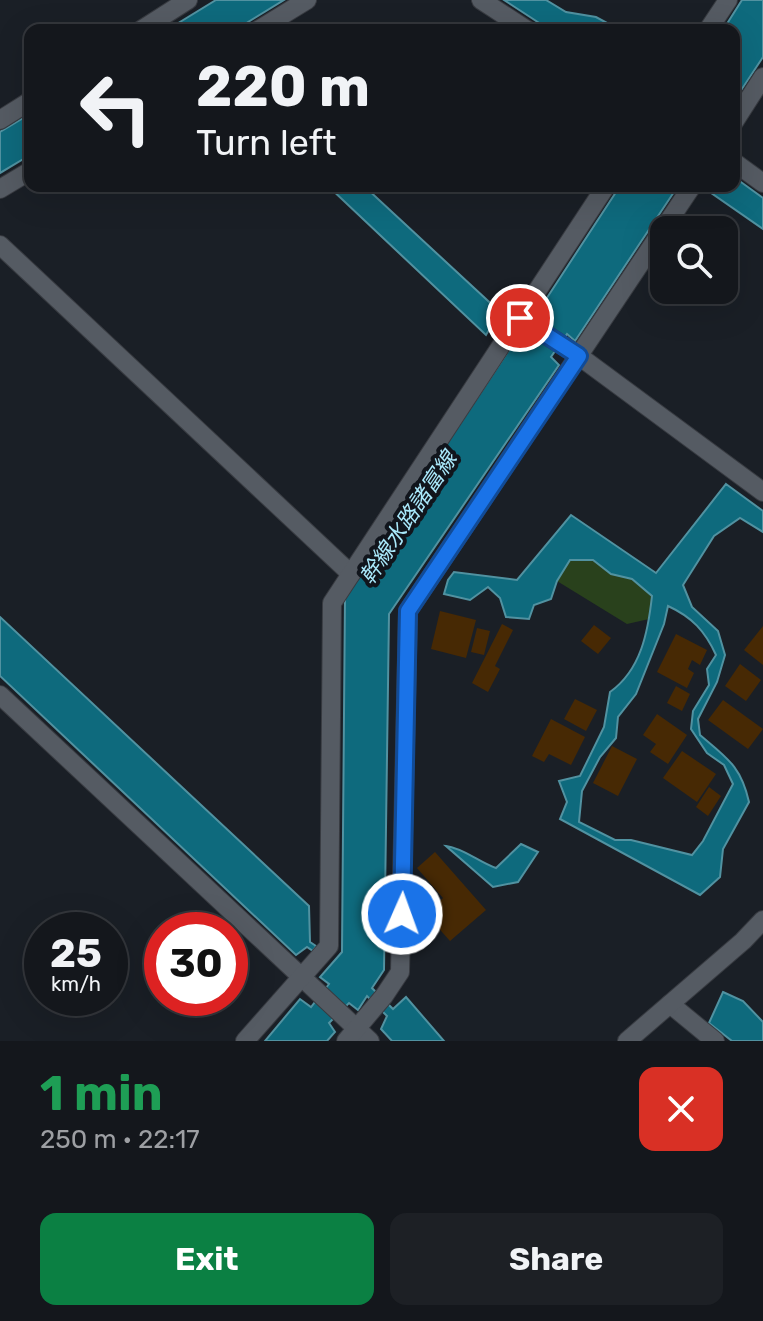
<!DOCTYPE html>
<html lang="en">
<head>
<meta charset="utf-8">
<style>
	:root { --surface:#14171c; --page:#1d2025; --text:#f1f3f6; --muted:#9d9fa3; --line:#33363b; --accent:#0b8043 }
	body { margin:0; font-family:Rubik,"Noto Sans JP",sans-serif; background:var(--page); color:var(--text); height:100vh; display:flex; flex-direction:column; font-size:30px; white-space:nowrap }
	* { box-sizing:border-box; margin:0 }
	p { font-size:26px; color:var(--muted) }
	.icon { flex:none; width:44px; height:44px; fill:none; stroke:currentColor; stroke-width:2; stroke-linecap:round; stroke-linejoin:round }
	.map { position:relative; height:1041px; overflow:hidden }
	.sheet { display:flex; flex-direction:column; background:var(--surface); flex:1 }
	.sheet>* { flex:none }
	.guide { position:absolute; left:24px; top:24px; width:716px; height:168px; border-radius:16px; box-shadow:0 8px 32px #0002,0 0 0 2px var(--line); background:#14171c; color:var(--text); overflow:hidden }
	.controls { position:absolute; left:650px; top:216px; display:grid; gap:16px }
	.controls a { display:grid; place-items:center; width:88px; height:88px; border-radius:16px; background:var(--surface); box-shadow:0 8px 32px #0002,0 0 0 2px var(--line); font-size:40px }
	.speed { position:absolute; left:24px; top:912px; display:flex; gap:16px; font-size:40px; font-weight:700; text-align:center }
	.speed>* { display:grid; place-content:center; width:104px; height:104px; border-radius:50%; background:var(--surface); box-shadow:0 8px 32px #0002,0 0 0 2px var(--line); line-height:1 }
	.speed small { font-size:20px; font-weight:400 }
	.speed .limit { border:12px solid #d22; background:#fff; color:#111 }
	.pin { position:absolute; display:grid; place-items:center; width:68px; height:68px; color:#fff; margin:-34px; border:4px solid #fff; border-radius:50%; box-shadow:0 2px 8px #0007 }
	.me { position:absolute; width:88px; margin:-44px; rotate:2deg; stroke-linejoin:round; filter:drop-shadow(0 0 6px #0008) }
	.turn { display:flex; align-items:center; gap:28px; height:168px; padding:0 40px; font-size:36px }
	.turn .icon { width:104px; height:104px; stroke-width:2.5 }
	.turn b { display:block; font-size:56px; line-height:68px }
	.round { display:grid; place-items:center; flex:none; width:84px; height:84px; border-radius:16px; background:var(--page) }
	.summary { display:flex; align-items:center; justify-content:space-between; height:136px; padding:0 40px }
	h1 { font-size:48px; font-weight:700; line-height:60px; color:#1e9e55 }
	.cta { display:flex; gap:16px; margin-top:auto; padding:16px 40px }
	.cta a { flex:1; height:92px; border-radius:16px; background:var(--accent); color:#fff; font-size:32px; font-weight:700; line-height:92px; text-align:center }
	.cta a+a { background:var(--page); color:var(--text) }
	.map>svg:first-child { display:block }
	.green { fill:#29411c }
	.water { fill:#0e6a7d; stroke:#5192a1; stroke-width:2; fill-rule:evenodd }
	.building { fill:#472904 }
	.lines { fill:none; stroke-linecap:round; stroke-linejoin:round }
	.street-casing { stroke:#383b41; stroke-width:20 }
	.street { stroke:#555b63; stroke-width:18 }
	.route-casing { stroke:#114b97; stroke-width:20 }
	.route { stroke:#1a73e8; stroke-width:14 }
	.labels { text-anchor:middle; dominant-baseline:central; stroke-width:8; stroke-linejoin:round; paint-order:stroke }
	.water-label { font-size:22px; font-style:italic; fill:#aae9fb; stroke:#11151c }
</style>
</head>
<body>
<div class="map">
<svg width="763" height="1041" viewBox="0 0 763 1041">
	<rect width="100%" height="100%" fill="#1a1f26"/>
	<path class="green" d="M570,560h23l18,14 21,5 20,17 -3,23 -22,5 -70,-43z"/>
	<g class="water">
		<path d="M216,0h68l-49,30h-68z"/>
		<path d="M504,0h42l20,12 30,5 24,13h-70z"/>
		<path d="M742,0h21v57l-29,44v-71h-11z"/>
		<path d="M30,114v41l-30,18v-41z"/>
		<path d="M734,177l29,21v31l-59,-41 30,-2z"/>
		<path d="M328,186h36l136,126 -14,23z"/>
		<path d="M620,186h58l-103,155 -8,-7 -16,23 8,8 -170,249 -5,356 -12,18 21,21 13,-12 38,44h-52l-11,-12 6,-13 -20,-20 -9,14 -9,-7 -20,20 6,9 -8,9h-62l35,-42 11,8 18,-23 -9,-7 22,-25 3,-356 172,-258 10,4 15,-24 -5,-5z"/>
		<path d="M726,484l37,27v21l-23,-14 -26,18 -31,49 9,22 26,24 7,24 -8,27 -19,37 2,16c27,23 41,31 49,67l-26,47 -3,28 -20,18 -140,-76 7,-17 -8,-21 21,-5 24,-49 6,-35c31,-22 38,-60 42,-96l-20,-17 -21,-5 -18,-14h-23l-13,21 -6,18 -17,6 -5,14 -23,-2 -6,-19 -12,-11 -18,13 -26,-6 4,-14 6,-8 63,8 54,-65 85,58zM668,606c24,11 37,25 48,49l-9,14 2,16 -16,26 -2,18 16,24 17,12 9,19 -30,57 -11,14 -61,-15h-16l-36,-18 3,-31 18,-34 16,-19 2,-21 18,-23 28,-70z"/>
		<path d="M0,617l309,289 1,36 6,4 -3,5 -6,-4 -11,8 -296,-279z"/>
		<path d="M521,844l17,8 -20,30 -25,5 -47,-41c17,2 33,16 50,22z"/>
		<path d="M723,992l20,9 20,21v19h-31l-23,-18z"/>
	</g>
	<g class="building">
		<path d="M440,611l36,9 -10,38 -35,-9z"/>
		<path d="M502,624l11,6 -18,36 5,3 -12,23 -16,-9z"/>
		<path d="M594,625l17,13 -13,16 -17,-13z"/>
		<path d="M763,626v39l-19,-15z"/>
		<path d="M477,628l13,3 -6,24 -13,-3z"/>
		<path d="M676,634l31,16 -7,15 -8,-5 -4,9 6,4 -7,15 -30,-16z"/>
		<path d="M740,664l21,16 -15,21 -21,-15z"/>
		<path d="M676,686l14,8 -8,17 -15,-8z"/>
		<path d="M575,699l22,11 -11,21 -22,-12z"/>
		<path d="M723,700l40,29 -15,20 -40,-29z"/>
		<path d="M657,714l30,21 -19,29 -18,-12 6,-8 -13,-9z"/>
		<path d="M551,719l34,18 -14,28 -22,-11 -5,8 -12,-6z"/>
		<path d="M612,746l25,13 -19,37 -25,-13z"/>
		<path d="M682,751l34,23 -19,28 -34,-24z"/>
		<path d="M709,787l12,9 -13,20 -12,-9z"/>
		<path d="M435,852l51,58 -36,31 -24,-27 17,-16 -26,-30z"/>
	</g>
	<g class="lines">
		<g class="street-casing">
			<g id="street">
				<path d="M481,0l46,30"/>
				<path d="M141,30l47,-30"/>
				<path d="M258,30l49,-30"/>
				<path d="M708,30l20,-30"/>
				<path d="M0,120l30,-19"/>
				<path d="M734,122l29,-45"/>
				<path d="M734,162l29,21"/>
				<path d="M0,189l30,-18"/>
				<path d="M0,245l351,329"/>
				<path d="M520,318l59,38 184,136"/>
				<path d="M0,695l370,346"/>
				<path d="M670,1004l45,37"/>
				<path d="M245,1041l84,-95 3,-343 274,-417"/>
				<path d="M346,1041l38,-45 16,-24 8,-361 284,-425"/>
				<path d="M627,1041l116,-100 20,-21"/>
			</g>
		</g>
		<use href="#street" class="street"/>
	</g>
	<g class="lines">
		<g class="route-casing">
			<path id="route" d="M402,914l6,-303 171,-255 -59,-38"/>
		</g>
		<use href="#route" class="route"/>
	</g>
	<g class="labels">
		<g class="water-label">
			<text transform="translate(408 518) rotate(-56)">幹線水路諸富線</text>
		</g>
	</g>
</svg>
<div class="controls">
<a><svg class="icon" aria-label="search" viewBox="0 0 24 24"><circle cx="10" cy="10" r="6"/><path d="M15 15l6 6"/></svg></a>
</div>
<div class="speed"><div>25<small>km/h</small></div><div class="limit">30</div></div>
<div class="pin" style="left:520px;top:318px;background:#d93025"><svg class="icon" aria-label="arrive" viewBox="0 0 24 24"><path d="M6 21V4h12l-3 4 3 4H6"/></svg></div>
<svg class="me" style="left:402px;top:914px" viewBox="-20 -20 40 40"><circle r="17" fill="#1a73e8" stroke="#fff" stroke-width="3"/><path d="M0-11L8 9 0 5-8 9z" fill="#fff"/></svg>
<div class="guide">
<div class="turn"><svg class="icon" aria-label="left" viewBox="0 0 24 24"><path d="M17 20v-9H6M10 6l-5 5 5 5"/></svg><div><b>220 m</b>Turn left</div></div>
</div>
</div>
<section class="sheet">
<div class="summary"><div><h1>1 min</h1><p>250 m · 22:17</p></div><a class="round" style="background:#d93025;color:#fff"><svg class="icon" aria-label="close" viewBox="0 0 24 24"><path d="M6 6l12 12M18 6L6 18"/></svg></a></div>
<div class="cta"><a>Exit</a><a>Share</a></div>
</section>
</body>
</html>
